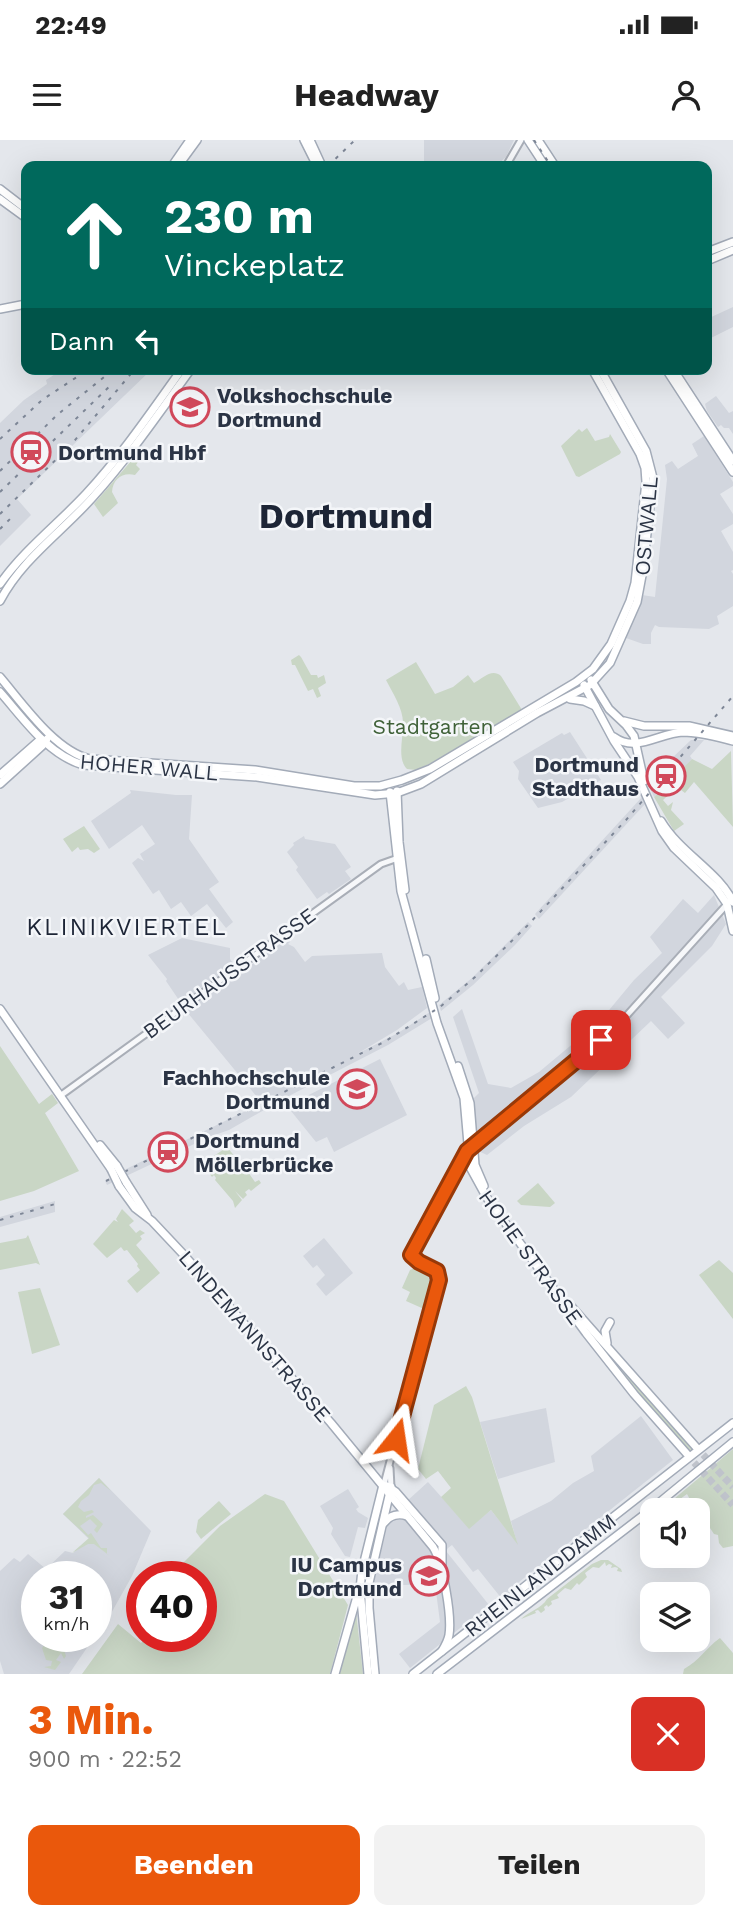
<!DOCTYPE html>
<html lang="de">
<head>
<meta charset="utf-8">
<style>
	:root { --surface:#fff; --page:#f2f2f2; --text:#222; --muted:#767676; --accent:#ea580c }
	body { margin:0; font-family:"Work Sans",sans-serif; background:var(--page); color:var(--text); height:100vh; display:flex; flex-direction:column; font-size:26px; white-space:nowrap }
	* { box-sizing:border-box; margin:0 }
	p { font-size:23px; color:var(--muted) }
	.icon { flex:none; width:38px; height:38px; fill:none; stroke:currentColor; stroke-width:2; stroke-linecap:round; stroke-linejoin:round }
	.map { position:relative; height:1534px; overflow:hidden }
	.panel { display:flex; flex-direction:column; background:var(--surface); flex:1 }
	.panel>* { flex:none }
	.hud { position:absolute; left:21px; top:21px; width:691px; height:214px; border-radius:14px; box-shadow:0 7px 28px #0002; background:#00695c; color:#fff; overflow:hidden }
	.controls { position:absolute; left:640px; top:1358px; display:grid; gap:14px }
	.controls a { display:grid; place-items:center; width:70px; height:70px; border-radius:14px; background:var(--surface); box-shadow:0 7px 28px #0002; font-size:35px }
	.speed { position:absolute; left:21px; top:1421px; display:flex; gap:14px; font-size:35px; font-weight:700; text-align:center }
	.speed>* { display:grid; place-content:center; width:91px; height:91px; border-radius:50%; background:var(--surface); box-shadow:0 7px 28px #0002; line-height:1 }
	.speed small { font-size:18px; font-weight:400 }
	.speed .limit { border:10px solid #d22; background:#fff; color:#111 }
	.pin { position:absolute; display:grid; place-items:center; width:60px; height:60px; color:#fff; margin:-30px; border-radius:14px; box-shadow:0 4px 10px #0006 }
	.me { position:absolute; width:77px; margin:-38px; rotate:15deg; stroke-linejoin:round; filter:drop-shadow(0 0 5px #0008) }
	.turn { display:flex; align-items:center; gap:24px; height:147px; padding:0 28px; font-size:32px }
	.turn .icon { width:91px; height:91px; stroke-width:2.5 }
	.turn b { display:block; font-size:49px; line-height:60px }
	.then { display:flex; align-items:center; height:66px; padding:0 28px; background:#0003; gap:14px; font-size:26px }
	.round { display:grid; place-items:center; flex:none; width:74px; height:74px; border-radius:14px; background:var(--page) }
	.overview { display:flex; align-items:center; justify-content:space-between; height:119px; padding:0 28px }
	h1 { font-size:42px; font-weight:700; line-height:52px; color:var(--accent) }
	.cta { display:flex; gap:14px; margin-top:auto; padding:14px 28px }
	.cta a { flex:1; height:80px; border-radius:14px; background:var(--accent); color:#fff; font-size:28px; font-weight:700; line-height:80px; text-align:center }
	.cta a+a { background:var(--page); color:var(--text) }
	.status { display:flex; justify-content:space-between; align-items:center; height:49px; padding:0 35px; background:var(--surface); direction:ltr }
	.status svg { height:19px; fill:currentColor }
	header { display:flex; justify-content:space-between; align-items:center; height:91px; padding:0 28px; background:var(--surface); font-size:32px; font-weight:700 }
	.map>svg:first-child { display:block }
	.built { fill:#d2d6de }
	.green { fill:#c9d6c5 }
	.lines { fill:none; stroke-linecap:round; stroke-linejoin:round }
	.major-tunnel { stroke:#bfc3cb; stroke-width:7; stroke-dasharray:7 3.5; stroke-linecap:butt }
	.minor-casing { stroke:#a9aeb7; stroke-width:9 }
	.major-casing { stroke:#a3abb8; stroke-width:10 }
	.minor { stroke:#f7f8fa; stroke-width:5 }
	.major { stroke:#fff; stroke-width:7 }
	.rail { stroke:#7d8696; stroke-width:2; stroke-dasharray:3.5 7; stroke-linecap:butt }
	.major-bridge-casing { stroke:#a3abb8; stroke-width:10; stroke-linecap:butt }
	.major-bridge { stroke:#fff; stroke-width:7 }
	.route-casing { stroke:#983908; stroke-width:18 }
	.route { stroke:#ea580c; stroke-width:12 }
	.labels { text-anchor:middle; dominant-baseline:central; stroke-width:5; stroke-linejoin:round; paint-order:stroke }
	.poi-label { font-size:21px; font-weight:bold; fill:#2b3445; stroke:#f4f6f9; text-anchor:start }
	.street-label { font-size:21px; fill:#2b3445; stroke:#f4f6f9 }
	.park-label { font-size:21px; fill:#3f6138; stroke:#f4f6f9 }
	.quarter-label { font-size:24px; letter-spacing:2px; fill:#1d2536; stroke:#f4f6f9 }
	.town-label { font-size:35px; font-weight:bold; fill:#1d2536; stroke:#f4f6f9 }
</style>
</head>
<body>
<div class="status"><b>22:49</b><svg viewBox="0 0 49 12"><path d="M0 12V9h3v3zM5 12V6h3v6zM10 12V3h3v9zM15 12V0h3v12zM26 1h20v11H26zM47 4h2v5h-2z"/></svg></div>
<header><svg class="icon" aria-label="menu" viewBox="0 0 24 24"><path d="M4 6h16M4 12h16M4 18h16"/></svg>Headway<svg class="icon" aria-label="person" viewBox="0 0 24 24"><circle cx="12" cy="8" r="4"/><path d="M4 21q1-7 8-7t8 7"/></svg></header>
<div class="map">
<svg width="733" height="1534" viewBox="0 0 733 1534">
	<rect width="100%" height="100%" fill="#e4e7ec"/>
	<g class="built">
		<path d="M424,0h90l-8,17 -10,9h-72z"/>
		<path d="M733,167v20l-26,13v-21z"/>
		<path d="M63,229h89l-135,130 14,16 -31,31v-123l24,-23 23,-16 -1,-4z"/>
		<path d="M716,256l13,17 4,-2v23l-4,-6h-5l-3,-3 -3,2 -11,-16 -2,-7z"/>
		<path d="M704,296l29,46v4l-13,8 13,20v10l-12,7 12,21v18l-2,1 2,3v32l-16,10 2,8 -10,5 -50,-2 -4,-2 -4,8v11h-8l-17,-6v-3l16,-40 13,2 12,-118 -2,-14 7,-4 6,8 20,-13 -6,-12z"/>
		<path d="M570,592l31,48 -39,22 -24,6 -20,-29 1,-8 -6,-9 49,-29 2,2z"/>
		<path d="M691,600h13l-14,16 2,3 -22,24 -2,-2 -14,16 -4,-9 11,-12 -2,-3 11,-13z"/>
		<path d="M130,650l46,5h16l-3,44 30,43 -10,7 24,33 -7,6 -19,-24 -16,12 -10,-14 -10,7 -12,-19 -6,4 -21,-31 6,-5 6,3 -4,-7 15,-10 -13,-19 -33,24 -18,-28 40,-28z"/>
		<path d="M642,657l3,7 -106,115 -4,-5z"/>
		<path d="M304,696l1,3 30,5 16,23 -6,4 6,8 -22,15 -2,-2 -10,7 -21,-29 2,-3 -11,-15 7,-7 -1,-2z"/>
		<path d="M714,755l12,29 -14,22 -51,51 24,26 -17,16 -17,-18 -80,76 -47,29 -37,29 -11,-5 -5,-49 8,-8 -26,-76 9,-8 26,75 23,4 28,-16 61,-51 34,-41 28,-27 -12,-16 33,-38 15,14z"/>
		<path d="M528,782l4,4 -17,19 -42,40 -32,26 -2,-6 33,-27z"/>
		<path d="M182,798l48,10v11l10,14 45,-33h4l1,2 -2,2 6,3 11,15 7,-6 70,-3 3,14 14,19 5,-4 4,8 14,-3 5,21 -30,22 -40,24 41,-21 32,-21 2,6 -44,27 -103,53 -56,32 -20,7 -102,48 -2,-4 19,-11 138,-67 -75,-91 -21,-31 1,-2 -19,-24z"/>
		<path d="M380,919l27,56 -73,37 -7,-15 -11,5 -29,-36z"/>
		<path d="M55,1061v11l-55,15v-10z"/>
		<path d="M324,1098l29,35 -27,23 -10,-12 9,-9 -8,-10 -4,3 -10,-12z"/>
		<path d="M546,1268l9,54 -57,17 -18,-57z"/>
		<path d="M641,1276l32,44 -159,126 -12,13 -24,-30 -5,3 -21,-27 -4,3 -2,3 43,54 -79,63 -11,-14 41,-32 -5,-38 -62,2 15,-63 8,-5 11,-17 21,-19 41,46 22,-18 26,33 -6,-22 40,-20 22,-18 21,-12 -3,-15z"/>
		<path d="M99,1338l52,53 -19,45 -23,41 -13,18v-58h-59v59h58l-26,38h-65l-4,-13v-90l14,-13 6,4 8,-8 18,15 19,-18 8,2 16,-14 -26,-25z"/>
		<path d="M348,1349l11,18 -3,2 2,3 10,6 -3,10 -7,-1 -8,30 -5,-1 -14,-22 2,-6 -13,-22z"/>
	</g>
	<g class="green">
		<path d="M587,288l8,13 14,-4 1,-3 11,18 -1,2 -41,23 -3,-1 -15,-30 18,-17 3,3z"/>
		<path d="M132,320l6,2 -2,3 4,4 -5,6c-13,-3 -22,4 -23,17l6,11 -15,14 -9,-13z"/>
		<path d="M299,515l2,2 10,18h6l1,3 6,-3 2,8 -8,5 3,8 -4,2 -4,-9 -5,2 -13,-26h-3l-1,-5z"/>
		<path d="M416,522l19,32 18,-7 15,-12 6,8c9,-5 18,-15 27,-7l21,34 -91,53 -15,7 -9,-1c-10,-10 -4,-30 -4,-43 1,-17 -10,-32 -17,-46z"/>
		<path d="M731,611l2,76 -39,-45 -9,11 -8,-6 -14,13 5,6 5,-4 -2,8 13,14 -10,7 -20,-34 38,-38 20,10z"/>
		<path d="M84,686l16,23 -6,4 -6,-4 -8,1 -2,-3 -6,5 -9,-13z"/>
		<path d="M0,906l39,58 13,-10 6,9 -13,10 34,58 -45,20 -34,10z"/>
		<path d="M227,1007l9,11 -3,2 3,3 3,-2 5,7 -2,2 3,4 3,-2 7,10 4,-2 2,3 -10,8 -2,-2 -4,3 2,3 -4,4 -8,-8 7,9 -7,8 -2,-7 -18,-21 1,-2 -2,-3 -2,2 -10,-13 -3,2 -4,-3 16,-5z"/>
		<path d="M538,1043l17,20 -5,4 -29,-2 -4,-4z"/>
		<path d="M122,1069l12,12 -5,4 7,8 4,-3 5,3 -5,3 2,3 -6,6 24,28 -23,20 -10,-12 13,-11 -3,-4 1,-2 -11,-14 -3,1 -3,-4 -14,11 -14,-14 21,-24 4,2 -2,-3z"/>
		<path d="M28,1095l12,30 -4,-2 -36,7v-27l26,-5z"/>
		<path d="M719,1120l14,13v46l-34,-44z"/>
		<path d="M418,1127c19,9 10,26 6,42l-18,-8 4,-9 -8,-4 8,-18z"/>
		<path d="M40,1148l20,57 -28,9 -14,-62z"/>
		<path d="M599,1200l95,109 -5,4 -94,-111z"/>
		<path d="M466,1246l6,11 46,148 -27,-35 -22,19 -28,-32 10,-9 -13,-17 -12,8 -8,-10 16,-64z"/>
		<path d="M733,1309v97l-10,2 -4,-5 -1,-8 -4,-1 -16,-24 -9,-1 4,-4 -6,-11 -22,16h-4z"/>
		<path d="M99,1338l12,13 -10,-8 -7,2 -5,10 -8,6 -3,6 6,5 8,-2 2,2 -8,4v2l7,-3 10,9 -6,9 -3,-3 3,-4 -7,-7 -10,7 8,9 3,-2 10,15h6v6l3,2 -16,-12h-6l-16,9 17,-15 -26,-24z"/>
		<path d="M265,1354l19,7 64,104 -18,69h-248l36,-50 23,19 6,-7h54v-59h-32l51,-51z"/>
		<path d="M219,1361l12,13 -30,25 -5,-7 2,-12z"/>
		<path d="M601,1420h7l13,9 1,3 -5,-1 1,-3 -3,-1 -4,1 1,-3 -3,-1 -3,2 -1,-4 -6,6 -6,-1 -8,6 2,4 -8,8 -2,-2 -6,7 -6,-2 -8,7 2,3 -8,3 1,3 -4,3 -1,-2 -3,2 1,3 -4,3 -3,-3 -3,1 1,2 -15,6c7,-7 21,-11 26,-20l45,-35z"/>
		<path d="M356,1471l7,63h-27z"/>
		<path d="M52,1496h3l1,6 5,-5 4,1 4,6 2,-1v-7l4,8 -11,6 2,6 -2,3 -3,-6 -5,7 5,2 -6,8 -11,-3 7,-1 1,-5 -6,-1 -4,-12z"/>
		<path d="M720,1498l13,15v21h-50l1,-5c16,-9 21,-20 36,-31z"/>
	</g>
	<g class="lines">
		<g class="major-tunnel">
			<path d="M696,1307l37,40"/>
			<path d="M687,1315l46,50"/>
		</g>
		<g class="minor-casing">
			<g id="minor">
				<path d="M506,26l15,-26"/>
				<path d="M60,956l321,-232 17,-6"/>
				<path d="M433,1158l6,-14 -1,-11 -27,-18 56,-104 152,-127 110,-122"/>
				<path d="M390,1328l1,19"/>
				<path d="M384,1344l49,-186 1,-20 -5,-10"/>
			</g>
		</g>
		<g class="major-casing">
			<g id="major">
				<path d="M304,0l13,26"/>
				<path d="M310,0l12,26"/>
				<path d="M528,0l17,26"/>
				<path d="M538,0l17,26"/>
				<path d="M172,26l18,-26"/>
				<path d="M178,26l19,-26"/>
				<path d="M0,49l26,20"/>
				<path d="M0,59l26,19"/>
				<path d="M707,112l26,-10"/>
				<path d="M707,121l26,-11"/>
				<path d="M0,169l26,-5"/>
				<path d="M666,229l67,103"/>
				<path d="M673,229l60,92"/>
				<path d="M0,444c24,-34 58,-60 86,-90 36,-39 65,-82 96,-125"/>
				<path d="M0,461c22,-42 62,-69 93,-104 36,-40 66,-84 98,-128"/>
				<path d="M0,537c23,27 55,74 90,82l165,11 99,16h26l22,-6 28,-11 146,-87 17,-13 18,-25 19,-43 5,-18 11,-101 -1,-14 -5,-14 -48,-85"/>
				<path d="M591,540l18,29 17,16 8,11 10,45"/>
				<path d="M584,545l30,56 24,36 24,54 12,17 42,40 11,16 6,27"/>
				<path d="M0,552c24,27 47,62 83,73l174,12 118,18 22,-2 24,-9 116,-71 53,-28 20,-22 27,-61 6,-32 10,-92 -7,-27 -46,-82"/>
				<path d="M570,559l14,2 11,5"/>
				<path d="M624,581l20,5h45l44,10"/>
				<path d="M614,597c22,16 45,-4 69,-5 17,0 34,5 50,9"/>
				<path d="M0,635l41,-36"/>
				<path d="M0,644l42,-38 5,-7"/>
				<path d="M397,651l2,51 6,48"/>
				<path d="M390,652l11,99 36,132 27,75 6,69 17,31 99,135 48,61 53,60"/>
				<path d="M661,681c19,32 58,51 72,81"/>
				<path d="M426,819l9,39"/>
				<path d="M0,869l111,160"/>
				<path d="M458,926l12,37 5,62 9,21"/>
				<path d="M100,1005l17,21"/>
				<path d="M126,1042l21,33"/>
				<path d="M119,1046l16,22 17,13 32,34 147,168 102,124c10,16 19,69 16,88 -1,6 -4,11 -7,16"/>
				<path d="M571,1166l125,141"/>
				<path d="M607,1203l-2,-12 5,-9"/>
				<path d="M387,1346l9,6 46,53v19"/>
				<path d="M384,1383c6,-8 15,-10 23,-7"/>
				<path d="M335,1534l23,-81"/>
				<path d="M368,1534l-8,-85 2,-19 21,-85"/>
				<path d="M375,1534l-6,-66v-25l22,-96"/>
				<path d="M413,1534l320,-251"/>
				<path d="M437,1534l212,-163 84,-69"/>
			</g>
		</g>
		<use href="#minor" class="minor"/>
		<use href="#major" class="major"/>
		<g class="rail">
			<path d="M534,0l17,26"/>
			<path d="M328,26l27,-26"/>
			<path d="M0,299l42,-39 47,-31"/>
			<path d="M0,331l57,-56 57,-46"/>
			<path d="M0,352l112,-108"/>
			<path d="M0,374l70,-68 65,-77"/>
			<path d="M0,389l10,-10"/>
			<path d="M106,1041l278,-139 56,-35 35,-30 52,-51 99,-106 107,-124"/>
			<path d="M0,1080l55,-16"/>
		</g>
		<g class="major-bridge-casing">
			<g id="major-bridge">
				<path d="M117,1026l9,16"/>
				<path d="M111,1029l8,17"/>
			</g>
		</g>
		<use href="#major-bridge" class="major-bridge"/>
	</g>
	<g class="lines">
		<g class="route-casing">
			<path id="route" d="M396,1299l43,-159 -2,-9 -18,-9 -8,-7 56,-104 134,-111"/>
		</g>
		<use href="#route" class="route"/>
	</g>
	<defs>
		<g id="university-ring" transform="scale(2.0125)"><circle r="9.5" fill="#f4f6f9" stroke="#d1495b" stroke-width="1.5"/><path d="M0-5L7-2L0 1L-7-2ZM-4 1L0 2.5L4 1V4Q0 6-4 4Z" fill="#d1495b"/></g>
		<g id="station-ring" transform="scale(2.0125)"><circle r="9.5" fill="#f4f6f9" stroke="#d1495b" stroke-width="1.5"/><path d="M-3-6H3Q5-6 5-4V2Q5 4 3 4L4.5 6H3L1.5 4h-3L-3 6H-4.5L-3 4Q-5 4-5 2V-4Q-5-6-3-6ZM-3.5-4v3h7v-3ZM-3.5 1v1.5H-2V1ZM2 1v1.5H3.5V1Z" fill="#d1495b"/></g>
	</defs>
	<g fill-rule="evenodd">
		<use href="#university-ring" x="190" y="267"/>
		<use href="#station-ring" x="31" y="312"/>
		<use href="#station-ring" x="666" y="636"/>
		<use href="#university-ring" x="357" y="949"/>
		<use href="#station-ring" x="168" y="1012"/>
		<use href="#university-ring" x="429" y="1436"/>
	</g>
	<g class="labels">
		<g class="poi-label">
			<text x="217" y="255">Volkshochschule<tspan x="217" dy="24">Dortmund</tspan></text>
			<text x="58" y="312">Dortmund Hbf</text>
			<text x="639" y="624" text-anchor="end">Dortmund<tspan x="639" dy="24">Stadthaus</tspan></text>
			<text x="330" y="937" text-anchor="end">Fachhochschule<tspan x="330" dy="24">Dortmund</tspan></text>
			<text x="195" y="1000">Dortmund<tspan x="195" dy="24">Möllerbrücke</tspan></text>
			<text x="402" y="1424" text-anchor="end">IU Campus<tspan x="402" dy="24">Dortmund</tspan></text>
		</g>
		<g class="street-label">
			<text transform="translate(646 386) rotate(-85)">OSTWALL</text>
			<text transform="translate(149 627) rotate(5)">HOHER WALL</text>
			<text transform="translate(229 833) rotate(-36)">BEURHAUSSTRASSE</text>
			<text transform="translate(531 1117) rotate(54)">HOHE STRASSE</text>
			<text transform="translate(255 1196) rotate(49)">LINDEMANNSTRASSE</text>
			<text transform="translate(540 1435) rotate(-38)">RHEINLANDDAMM</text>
		</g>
		<g class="park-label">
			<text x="433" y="586">Stadtgarten</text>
		</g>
		<g class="quarter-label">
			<text x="127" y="787">KLINIKVIERTEL</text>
		</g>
		<g class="town-label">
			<text x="346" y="376">Dortmund</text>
		</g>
	</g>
</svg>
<div class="controls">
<a><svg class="icon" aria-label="sound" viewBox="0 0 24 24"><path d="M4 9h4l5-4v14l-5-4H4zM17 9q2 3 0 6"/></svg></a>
<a><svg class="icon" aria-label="layers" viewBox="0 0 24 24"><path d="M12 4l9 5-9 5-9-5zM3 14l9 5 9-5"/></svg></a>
</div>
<div class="speed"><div>31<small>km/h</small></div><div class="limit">40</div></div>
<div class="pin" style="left:601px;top:900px;background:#d93025"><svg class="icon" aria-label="arrive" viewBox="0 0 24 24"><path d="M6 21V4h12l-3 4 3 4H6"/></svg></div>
<svg class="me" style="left:396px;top:1299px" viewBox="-20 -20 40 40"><path d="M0-17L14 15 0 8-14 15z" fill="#ea580c" stroke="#fff" stroke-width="4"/></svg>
<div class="hud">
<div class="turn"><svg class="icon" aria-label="ahead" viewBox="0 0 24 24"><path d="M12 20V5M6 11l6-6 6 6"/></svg><div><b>230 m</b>Vinckeplatz</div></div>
<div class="then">Dann<svg class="icon" aria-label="left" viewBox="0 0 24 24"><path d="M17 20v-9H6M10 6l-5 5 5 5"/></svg></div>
</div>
</div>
<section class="panel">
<div class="overview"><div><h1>3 Min.</h1><p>900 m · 22:52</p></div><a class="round" style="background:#d93025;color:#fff"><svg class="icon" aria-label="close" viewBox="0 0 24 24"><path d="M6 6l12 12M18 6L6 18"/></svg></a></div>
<div class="cta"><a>Beenden</a><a>Teilen</a></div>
</section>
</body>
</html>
